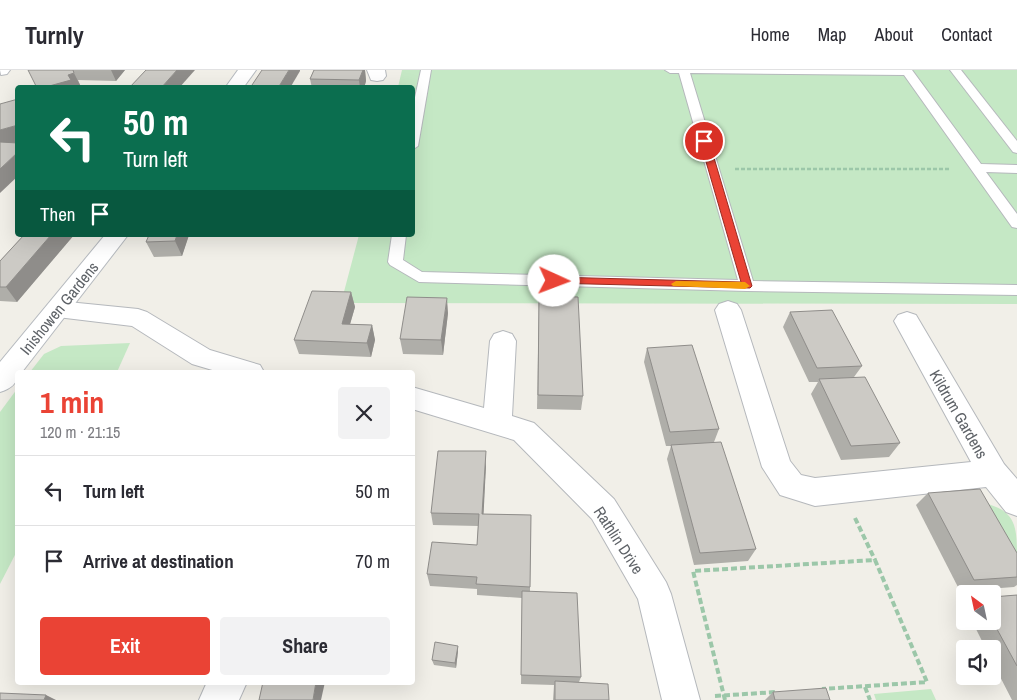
<!DOCTYPE html>
<html lang="en">
<head>
<meta charset="utf-8">
<style>
	:root { --surface:#fff; --page:#f2f2f3; --text:#2b2b33; --muted:#7c7c81; --line:#e1e1e2; --accent:#ea4335 }
	body { margin:0; font-family:"Archivo Narrow",sans-serif; background:var(--page); color:var(--text); height:100vh; display:flex; flex-direction:column; font-size:19px; white-space:nowrap }
	* { box-sizing:border-box; margin:0 }
	p { font-size:16px; color:var(--muted) }
	.icon { flex:none; width:28px; height:28px; fill:none; stroke:currentColor; stroke-width:2; stroke-linecap:round; stroke-linejoin:round }
	.map { position:relative; flex:1; overflow:hidden }
	.drawer { position:absolute; left:15px; top:300px; width:400px; height:315px; display:flex; flex-direction:column; background:var(--surface); border-radius:5px; box-shadow:0 5px 20px #0002 }
	.drawer>* { flex:none }
	.hud { position:absolute; left:15px; top:15px; width:400px; height:152px; border-radius:5px; box-shadow:0 5px 20px #0002; background:#0b6e4f; color:#fff; overflow:hidden }
	.needle { width:32px; rotate:327deg }
	.buttons { position:absolute; left:956px; top:515px; display:grid; gap:10px }
	.buttons a { display:grid; place-items:center; width:45px; height:45px; border-radius:5px; background:var(--surface); box-shadow:0 5px 20px #0002; font-size:25px }
	.pin { position:absolute; display:grid; place-items:center; width:42px; height:42px; color:#fff; margin:-21px; border:2px solid #fff; border-radius:50%; box-shadow:0 1px 5px #0007 }
	.me { position:absolute; width:55px; margin:-28px; rotate:92deg; stroke-linejoin:round; filter:drop-shadow(0 0 4px #0008) }
	.turn { display:flex; align-items:center; gap:18px; height:105px; padding:0 25px; font-size:22px }
	.turn .icon { width:65px; height:65px; stroke-width:2.5 }
	.turn b { display:block; font-size:35px; line-height:42px }
	.then { display:flex; align-items:center; height:48px; padding:0 25px; background:#0003; gap:10px; font-size:19px }
	.round { display:grid; place-items:center; flex:none; width:52px; height:52px; border-radius:5px; background:var(--page) }
	.summary { display:flex; align-items:center; justify-content:space-between; height:85px; padding:0 25px }
	h1 { font-size:30px; font-weight:800; line-height:38px; color:var(--accent) }
	.action { display:flex; gap:10px; margin-top:auto; padding:10px 25px }
	.action a { flex:1; height:58px; border-radius:5px; background:var(--accent); color:#fff; font-size:20px; font-weight:800; line-height:58px; text-align:center }
	.action a+a { background:var(--page); color:var(--text) }
	ul { padding:0; list-style:none }
	li { display:flex; align-items:center; gap:15px; height:70px; padding:0 25px; border-top:1px solid var(--line) }
	li div { flex:1 }
	li b { display:block; font-size:19px }
	li em { font-style:normal }
	header { display:flex; align-items:center; gap:30px; box-sizing:border-box; height:70px; padding:0 25px; background:var(--surface); border-bottom:1px solid var(--line) }
	header strong { font-size:24px }
	nav { display:flex; gap:28px; margin-inline-start:auto; font-size:18px }
	.map>svg:first-child { display:block }
	.green { fill:#c5e8c5 }
	.lines { fill:none; stroke-linecap:round; stroke-linejoin:round }
	.lane-casing { stroke:#b5b8bc; stroke-width:2 }
	.street-casing { stroke:#b5b8bc; stroke-width:2 }
	.secondary-casing { stroke:#b6babf; stroke-width:2 }
	.path-far1 { stroke:#9cc7a9; stroke-width:2.5; stroke-dasharray:4 2; stroke-linecap:butt }
	.path { stroke:#9cc7a9; stroke-width:4; stroke-dasharray:6 3; stroke-linecap:butt }
	.lane { fill:#fff; fill-rule:evenodd }
	.street { fill:#fff; fill-rule:evenodd }
	.secondary { fill:#fff; fill-rule:evenodd }
	.wall { fill:#afaea9 }
	.shaded-wall { fill:#8f8d8a }
	.building { fill:#cccac5; stroke:#8f8d8a }
	.route { fill:#ea4335; stroke:#982c22 }
	.slow { fill:#f59e0b }
	.labels { text-anchor:middle; dominant-baseline:central; stroke-width:4; stroke-linejoin:round; paint-order:stroke }
	.street-label { font-size:16px; fill:#5f6368; stroke:#fff }
</style>
</head>
<body>
<header>
<strong>Turnly</strong>
<nav><a>Home</a><a>Map</a><a>About</a><a>Contact</a></nav>
</header>
<div class="map">
<svg width="1017" height="630" viewBox="0 0 1017 630">
	<rect width="100%" height="100%" fill="#f1efe8"/>
	<g class="green">
		<path d="M402,0h615v234l-676,-1 18,-68h53v-147l-14,-1z"/>
		<path d="M130,273l-13,29h-87l14,-18 17,-8z"/>
		<path d="M17,319v162l-17,33v-172z"/>
		<path d="M984,433c33,8 33,24 33,58z"/>
		<path d="M931,619l5,11h-60l-2,-6z"/>
	</g>
	<g class="lines">
		<g class="lane-casing">
			<g id="lane">
				<path d="M421,0h10l-13,76 -6,4v-39z"/>
				<path d="M665,0h247l69,94 36,1v8l-31,-1 31,42v14l-5,-1 -108,-152 -214,-2 63,208 264,4v10l-270,-4 -328,-9 -29,-17 -2,-3 4,-27h14l-3,25 19,12 316,8 -59,-207h-9z"/>
				<path d="M950,0h11l56,71v12l-4,-1z"/>
			</g>
		</g>
		<g class="street-casing">
			<g id="street">
				<path d="M0,0h10l-3,4 -6,1z"/>
				<path d="M367,0h18l1,6 -3,4 -6,1 -6,-1z"/>
				<path d="M58,231l80,8 9,3 63,38 50,15 4,7h-45l-27,-8 -60,-38 -83,-10 -4,-6 4,-6z"/>
				<path d="M728,231l9,3 4,6 49,151 11,14 14,3 156,-16 -77,-141 4,-6 9,-3 9,3 88,149 13,15v37l-11,-4 -20,-25 -171,19 -35,-11 -18,-28 -47,-157 4,-6z"/>
				<path d="M503,261l9,3 4,7 -4,75 22,7 80,76 52,83 5,12 29,106h-38l-24,-101 -46,-80 -78,-79 -102,-31v-22l72,21 6,-67 4,-7z"/>
				<path d="M207,612h40l-8,18h-40z"/>
			</g>
		</g>
		<g class="secondary-casing">
			<g id="secondary">
				<path d="M238,0h18l-13,18h-18z"/>
				<path d="M105,165h23l-106,137h-4c0,12 -8,17 -18,20v-30z"/>
			</g>
		</g>
		<path class="path-far1" d="M735,99h216"/>
		<g class="path">
			<path d="M855,448l20,42"/>
			<path d="M865,617l5,13"/>
			<path d="M715,626l61,-4"/>
			<path d="M725,630l-32,-129 182,-11 52,122 -105,7"/>
		</g>
		<use href="#lane" class="lane"/>
		<use href="#street" class="street"/>
		<use href="#secondary" class="secondary"/>
	</g>
	<g class="wall">
		<path d="M28,0h97l-9,11 -38,-1 3,7z"/>
		<path d="M314,0h51l1,11 -2,7h-52l-2,-9z"/>
		<path d="M24,165h50l-57,67 -17,-1v-40z"/>
		<path d="M149,165h40l-7,21 -28,1 -8,-15z"/>
		<path d="M351,222l4,15 -5,17 22,1 3,15 -4,17 -72,-3 -5,-14z"/>
		<path d="M539,226l44,100 -2,14 -44,-1z"/>
		<path d="M790,242l72,54 -8,11 46,66 -11,14 -48,3 -30,-66 7,-12h-9l-26,-55z"/>
		<path d="M448,243l-5,42 -40,-1 -3,-15z"/>
		<path d="M647,278l72,81 -5,13 42,107 -8,12 -54,4 -27,-106 4,-13h-5l-22,-84z"/>
		<path d="M486,395l-3,49 48,1 -1,76 51,86 -2,5 30,18h-56l1,-15 -33,-1 1,-86 -45,-3v-6l-47,-3 -3,-12 50,-29 1,-19 -45,-1 -2,-12z"/>
		<path d="M928,423l89,60v32l-3,2 -54,4 -44,-86z"/>
		<path d="M1017,525v105h-5l-20,-39v-12h-6l-14,-28h20v-24z"/>
		<path d="M458,576v5l-2,17 -22,-3 -2,-5z"/>
		<path d="M773,622l57,8h-65z"/>
	</g>
	<g class="shaded-wall">
		<path d="M111,0h14l-9,11z"/>
		<path d="M177,0h18l-16,18h-18z"/>
		<path d="M289,0h11v1l-10,17h-12z"/>
		<path d="M363,0h2l1,11 -2,7h-4l-1,-8z"/>
		<path d="M74,3l7,14 -39,1 26,-13z"/>
		<path d="M18,55v17l-10,3 -8,11v-26z"/>
		<path d="M18,82v24l-18,17v-24z"/>
		<path d="M51,165h23l-57,67 -11,-15z"/>
		<path d="M177,165h12l-7,21 -7,-15z"/>
		<path d="M351,222l4,15 -9,31 -4,-14z"/>
		<path d="M447,228l1,15 -5,42 -2,-15z"/>
		<path d="M372,255l3,15 -4,17 -4,-14z"/>
		<path d="M486,381v14l-3,61 -1,-12z"/>
		<path d="M458,576v5l-2,17 -1,-5z"/>
		<path d="M316,612h9l-4,18h-8z"/>
		<path d="M46,625l10,5h-12z"/>
	</g>
	<g class="building">
		<path d="M28,0h45l1,3 -6,2 3,5 -29,8h-5z"/>
		<path d="M146,0h31l-16,18h-32z"/>
		<path d="M262,0h27l-11,18h-28z"/>
		<path d="M314,0h49l-4,10 -49,-1z"/>
		<path d="M18,29v26l-18,5v-26z"/>
		<path d="M0,72l18,1v9l-18,17z"/>
		<path d="M24,165h27l-45,52h-6v-26z"/>
		<path d="M149,165h28l-2,6 -29,1z"/>
		<path d="M312,221l39,1 -9,32 30,1 -5,18 -73,-3z"/>
		<path d="M539,226l39,1 5,99 -45,-1z"/>
		<path d="M407,227l40,1 -6,42 -41,-1z"/>
		<path d="M832,240l30,56 -45,2 -27,-56z"/>
		<path d="M692,275l27,84 -49,3 -23,-84z"/>
		<path d="M865,307l35,66 -49,3 -32,-67z"/>
		<path d="M721,372l35,107 -56,4 -29,-108z"/>
		<path d="M438,381h48l-4,63 49,1 -1,72 -54,-3 1,-7 -50,-3 5,-32 45,3 2,-31 -48,-1z"/>
		<path d="M980,419l37,64v24l-43,3 -46,-87z"/>
		<path d="M522,521l55,2 4,84 -60,-2z"/>
		<path d="M1017,525v71l-25,-46v-23z"/>
		<path d="M435,572l23,4 -3,17 -23,-3z"/>
		<path d="M555,611l53,3 1,16h-54z"/>
		<path d="M263,612h53l-3,18h-54z"/>
		<path d="M826,618l4,12h-55l-2,-8z"/>
		<path d="M0,623l46,2 -2,5h-44z"/>
	</g>
	<path class="route" d="M702,69l7,2 43,145 -2,2 -200,-5 -1,-2 5,-4 187,5 -41,-141z"/>
	<path class="slow" d="M676,211l69,1 5,4 -5,3 -72,-3 -2,-2z"/>
	<g class="labels">
		<g class="street-label">
			<text transform="translate(59 238) rotate(-51)">Inishowen Gardens</text>
			<text transform="translate(959 344) rotate(60)">Kildrum Gardens</text>
			<text transform="translate(619 470) rotate(57)">Rathlin Drive</text>
		</g>
	</g>
</svg>
<div class="buttons">
<a><svg class="needle" viewBox="-14 -14 28 28"><path d="M0-13l5 13h-10z" fill="#e53935"/><path d="M0 13l5-13h-10z" fill="#7c7c81"/></svg></a>
<a><svg class="icon" aria-label="sound" viewBox="0 0 24 24"><path d="M4 9h4l5-4v14l-5-4H4zM17 9q2 3 0 6"/></svg></a>
</div>
<div class="pin" style="left:704px;top:71px;background:#d93025"><svg class="icon" aria-label="arrive" viewBox="0 0 24 24"><path d="M6 21V4h12l-3 4 3 4H6"/></svg></div>
<svg class="me" style="left:554px;top:211px" viewBox="-20 -20 40 40"><circle r="19" fill="#fff"/><path d="M0-13L10 11 0 6-10 11z" fill="#ea4335"/></svg>
<div class="hud">
<div class="turn"><svg class="icon" aria-label="left" viewBox="0 0 24 24"><path d="M17 20v-9H6M10 6l-5 5 5 5"/></svg><div><b>50 m</b>Turn left</div></div>
<div class="then">Then<svg class="icon" aria-label="arrive" viewBox="0 0 24 24"><path d="M6 21V4h12l-3 4 3 4H6"/></svg></div>
</div>
<section class="drawer">
<div class="summary"><div><h1>1 min</h1><p>120 m · 21:15</p></div><a class="round"><svg class="icon" aria-label="close" viewBox="0 0 24 24"><path d="M6 6l12 12M18 6L6 18"/></svg></a></div>
<ul>
<li><svg class="icon" aria-label="left" viewBox="0 0 24 24"><path d="M17 20v-9H6M10 6l-5 5 5 5"/></svg><div><b>Turn left</b></div><em>50 m</em></li>
<li><svg class="icon" aria-label="arrive" viewBox="0 0 24 24"><path d="M6 21V4h12l-3 4 3 4H6"/></svg><div><b>Arrive at destination</b></div><em>70 m</em></li>
</ul>
<div class="action"><a>Exit</a><a>Share</a></div>
</section>
</div>
</body>
</html>
